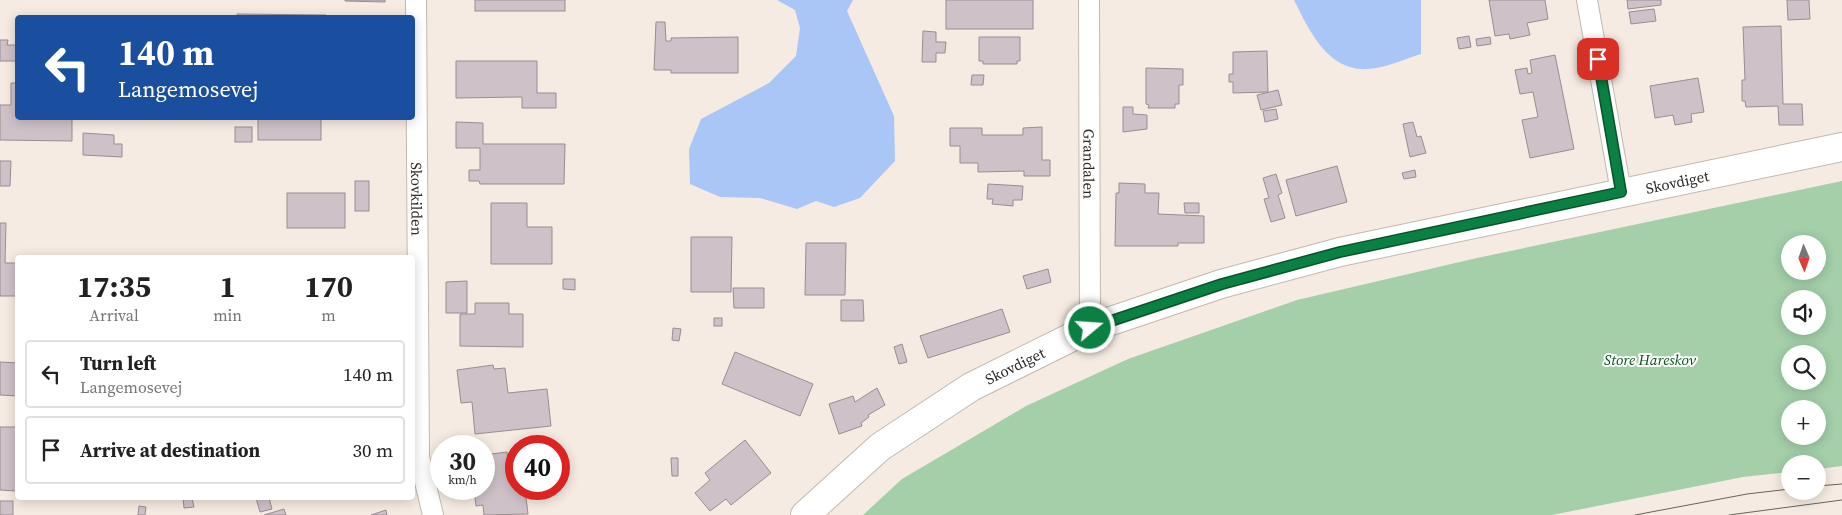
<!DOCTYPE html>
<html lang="en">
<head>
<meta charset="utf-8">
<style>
	:root { --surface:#fff; --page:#f6f6f6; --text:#222; --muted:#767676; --line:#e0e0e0 }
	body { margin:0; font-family:"Source Serif 4",serif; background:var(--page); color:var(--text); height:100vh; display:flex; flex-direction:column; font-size:19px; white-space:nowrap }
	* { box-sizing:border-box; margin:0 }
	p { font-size:16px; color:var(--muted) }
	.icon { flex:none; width:28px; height:28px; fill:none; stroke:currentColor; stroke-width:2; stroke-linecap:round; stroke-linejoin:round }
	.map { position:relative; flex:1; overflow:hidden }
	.panel { position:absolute; left:15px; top:255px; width:400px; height:245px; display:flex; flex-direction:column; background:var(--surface); border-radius:5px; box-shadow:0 2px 12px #0003 }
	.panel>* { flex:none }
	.hud { position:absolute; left:15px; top:15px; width:400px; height:105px; border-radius:5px; box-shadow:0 2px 12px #0003; background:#1a4fa0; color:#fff; overflow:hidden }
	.needle { width:32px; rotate:178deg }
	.buttons { position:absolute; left:1781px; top:235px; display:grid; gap:10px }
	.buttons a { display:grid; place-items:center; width:45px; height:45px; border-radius:50%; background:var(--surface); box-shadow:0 2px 12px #0003; font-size:25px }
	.speed { position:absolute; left:430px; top:435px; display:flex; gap:10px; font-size:25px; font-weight:700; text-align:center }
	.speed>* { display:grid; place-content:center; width:65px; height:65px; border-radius:50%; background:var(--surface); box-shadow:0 2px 12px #0003; line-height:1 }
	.speed small { font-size:12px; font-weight:400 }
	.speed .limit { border:8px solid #d22; background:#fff; color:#111 }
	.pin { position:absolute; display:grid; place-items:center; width:42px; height:42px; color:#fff; margin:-21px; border-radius:10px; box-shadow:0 2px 8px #0006 }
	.me { position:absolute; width:55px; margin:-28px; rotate:72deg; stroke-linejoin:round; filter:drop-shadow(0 0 4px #0008) }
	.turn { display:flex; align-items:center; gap:18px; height:105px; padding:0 20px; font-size:22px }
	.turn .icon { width:65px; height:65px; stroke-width:2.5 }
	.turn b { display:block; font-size:35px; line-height:42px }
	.eta { display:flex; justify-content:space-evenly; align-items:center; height:85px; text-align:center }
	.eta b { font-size:30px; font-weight:700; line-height:35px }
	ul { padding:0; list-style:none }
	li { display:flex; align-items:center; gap:15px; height:68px; margin:0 10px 8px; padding:0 10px; border:2px solid var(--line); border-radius:5px }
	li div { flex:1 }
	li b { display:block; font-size:19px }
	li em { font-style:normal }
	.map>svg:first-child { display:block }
	.green { fill:#a4cfa9; fill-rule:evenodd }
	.water { fill:#a9c6f6 }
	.building { fill:#cec2c8; stroke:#988d92 }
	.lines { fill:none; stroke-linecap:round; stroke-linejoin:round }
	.street-casing { stroke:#c2b8b0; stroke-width:22 }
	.secondary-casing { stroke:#c2b8b0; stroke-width:30 }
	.street { stroke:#fff; stroke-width:20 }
	.secondary { stroke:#fff; stroke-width:28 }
	.tram { stroke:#68625d; stroke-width:1 }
	.route-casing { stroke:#07532c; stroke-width:12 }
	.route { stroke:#0b8043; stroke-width:9 }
	.labels { text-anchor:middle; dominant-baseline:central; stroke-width:4; stroke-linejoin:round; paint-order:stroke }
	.street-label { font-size:15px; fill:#2d2926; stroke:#fff }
	.park-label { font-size:15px; font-style:italic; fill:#0a4c1d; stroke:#fff }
</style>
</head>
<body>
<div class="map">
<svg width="1842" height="515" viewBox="0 0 1842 515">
	<rect width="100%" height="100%" fill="#f5ebe2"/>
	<path class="green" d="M1842,181v285l-24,3v-5h-28v8l-47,5 -191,38h-689l39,-36 124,-73 102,-47 169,-59 180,-42zM1790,244h28v27h-28zM1790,299h28v27h-28zM1790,354h28v27h-28zM1790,409h28v27h-28z"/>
	<g class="water">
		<path d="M777,0h76l-6,11 47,105 1,45 -35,37 -26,9 -18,-6 -19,8 -37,-11 -40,-1 -30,-13 -1,-35 12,-30 68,-36 27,-27 4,-28 -5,-18z"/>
		<path d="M1294,0h127v54c-16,5 -36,14 -53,15 -40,3 -59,-39 -74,-69z"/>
	</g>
	<g class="building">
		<path d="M345,0h40v2l-40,-1z"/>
		<rect x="475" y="0" width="90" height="11"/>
		<rect x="946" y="0" width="87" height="29"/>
		<path d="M1489,0h56l3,19 -21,4 3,12 -20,4 -1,-5 -14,2z"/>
		<path d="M1627,0h34v5l-33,4z"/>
		<path d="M1787,0h22l1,19 -22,1z"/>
		<path d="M1654,9l2,12 -25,3 -2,-12z"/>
		<path d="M237,14l89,1v3h-89z"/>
		<path d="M656,22h9l1,19h5v-3l67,-1v36h-67v-3h-17z"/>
		<path d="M1781,26l2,78h19l1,21h-24l-1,-19 -32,1 -1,-6h-3v-21h3l-2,-53z"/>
		<path d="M923,31l13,1v10h10l-1,11h-9v9h-14z"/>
		<path d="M1469,36l2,11 -12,2 -2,-11z"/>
		<path d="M18,37l-1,24h-17v-21h8l-1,5h10z"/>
		<path d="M979,37h41v24h-3v3h-34v-3h-4z"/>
		<path d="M1490,37l1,7 -14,2 -1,-7z"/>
		<path d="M1267,51l1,41 -35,1v-11h-4v-8h4v-22z"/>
		<path d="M1555,55l19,94 -44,9 -8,-38 16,-3 -5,-25 -13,2 -5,-24 12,-2 1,6 4,-1 -2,-13z"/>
		<path d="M456,61h81v32h19v15h-34v-11l-66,1z"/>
		<path d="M1146,68l37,1v16h-4v19h-4v4h-27l1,-3 -3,-1z"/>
		<path d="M972,75h12l-1,10h-12z"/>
		<path d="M1698,78l6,34 -13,2 1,8 -17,3 -2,-10 -18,3 -5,-32z"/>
		<path d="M11,83h7v35h54v23l-72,-1v-35h11z"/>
		<path d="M1278,90l4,15 -21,5 -4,-15z"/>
		<path d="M1123,107h10v7l14,1v14l-24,3z"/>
		<path d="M1276,109l2,10 -13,3 -2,-11z"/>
		<rect x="258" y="118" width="63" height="22"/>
		<path d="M456,122l27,1v21h82l-1,40h-84l-1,-3h-10v-11h11v-22h-24z"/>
		<path d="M1413,122l4,15 4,-1 5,17 -16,4 -7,-33z"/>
		<rect x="235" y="127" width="17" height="15"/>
		<path d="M1042,127v33h8v16h-26v-5l-46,1v-9h-18v-17h-10v-18h32v7h41v-7z"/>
		<path d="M83,133l31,2v9h8v13l-39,-2z"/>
		<path d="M0,161h11l-1,25h-10z"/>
		<path d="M1337,166l10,36 -51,14 -10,-36z"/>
		<path d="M1415,170l1,7 -12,2 -2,-6z"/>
		<path d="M1276,174l6,19 -4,2 7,23 -14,4 -7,-23 5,-1 -6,-20z"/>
		<rect x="355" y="181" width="14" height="30"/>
		<path d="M1119,183l26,1v9h14l-1,21 46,2v27h-26v3h-63l1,-53h3z"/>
		<path d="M988,184l35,2 -1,14h-9v6l-21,-2 1,-5h-6z"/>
		<rect x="287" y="193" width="58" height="35"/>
		<path d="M491,203h36v24h25v37h-61z"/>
		<path d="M1184,203h15v10h-14z"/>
		<path d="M0,223h6l-1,40h13v33h-18z"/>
		<path d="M691,237h41l-1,55h-40z"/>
		<path d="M806,243h40l-1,52h-40z"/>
		<path d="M1048,269l3,13 -24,7 -4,-13z"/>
		<path d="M563,279h12v11l-12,-1z"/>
		<path d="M467,281v32h-21v-31z"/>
		<path d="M733,288h31v20h-30z"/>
		<path d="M841,300h22l1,21h-23z"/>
		<path d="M475,303h34v11h14v33l-63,-1v-32h15z"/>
		<path d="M1002,309l8,23 -82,26 -8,-22z"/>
		<rect x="714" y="318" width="8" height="8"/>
		<path d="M673,328l8,1 -2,12 -7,-1z"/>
		<path d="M902,344l5,18 -8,2 -5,-17z"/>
		<path d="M735,352l78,32 -13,32 -78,-32z"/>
		<path d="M0,362l18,1v33l-18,-1z"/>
		<path d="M493,365l1,4 11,-1 3,25 39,-4 4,37 -76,8 -3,-32 -11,1 -4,-33z"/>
		<path d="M877,388l8,17 -17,10 1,2 -8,6 1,3 -23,8 -10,-30 24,-8 2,6z"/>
		<path d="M0,427h18v64l-18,-1z"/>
		<path d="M745,440l26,33 -40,32 -5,-6 -16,12 -15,-18 15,-13 -5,-7z"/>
		<path d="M507,452l1,8 8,-1v30h9l3,25 -44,1 -1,-10 -7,1 -2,-17h10v-34z"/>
		<path d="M671,458h7v18h-6z"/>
		<path d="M183,498h9l2,9 -10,1z"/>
		<path d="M256,498h13l3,11 -12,3z"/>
		<rect x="0" y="501" width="13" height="14"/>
		<path d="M139,506l7,1 -1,8h-7z"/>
		<path d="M284,509l2,6h-22z"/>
		<path d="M386,510l1,5h-16z"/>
	</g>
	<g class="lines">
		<g class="street-casing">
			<g id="street">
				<path id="s1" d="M416,0l3,457 14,58"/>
				<path id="s2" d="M1089,0l1,328"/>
				<path d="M1587,0l34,192"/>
			</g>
		</g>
		<g class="secondary-casing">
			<g id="secondary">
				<path id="s3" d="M805,515l75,-68 91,-60 119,-59 131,-44 119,-32 502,-105"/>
			</g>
		</g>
		<use href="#street" class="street"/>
		<use href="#secondary" class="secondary"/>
		<g class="tram">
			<path d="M1818,486l24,-2"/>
			<path d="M1635,515l112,-21 43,-5"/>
			<path d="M1729,515l113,-15"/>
		</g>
	</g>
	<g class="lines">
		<g class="route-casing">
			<path id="route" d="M1090,328l132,-44 118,-32 281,-60 -23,-133"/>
		</g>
		<use href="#route" class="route"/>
	</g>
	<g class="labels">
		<g class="street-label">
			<text stroke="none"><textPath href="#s2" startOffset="164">Grandalen</textPath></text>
			<text stroke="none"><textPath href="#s3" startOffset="949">Skovdiget</textPath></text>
			<text stroke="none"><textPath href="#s1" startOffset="199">Skovkilden</textPath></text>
			<text stroke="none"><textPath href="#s3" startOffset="259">Skovdiget</textPath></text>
		</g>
		<g class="park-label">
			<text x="1650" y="359">Store Hareskov</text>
		</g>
	</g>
</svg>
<div class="buttons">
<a><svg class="needle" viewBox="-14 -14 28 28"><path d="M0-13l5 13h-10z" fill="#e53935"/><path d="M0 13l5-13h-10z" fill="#767676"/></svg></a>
<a><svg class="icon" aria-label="sound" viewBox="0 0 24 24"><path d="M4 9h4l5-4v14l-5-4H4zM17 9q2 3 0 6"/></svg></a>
<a><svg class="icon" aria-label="search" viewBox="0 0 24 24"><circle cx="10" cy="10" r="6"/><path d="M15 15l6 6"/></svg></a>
<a>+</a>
<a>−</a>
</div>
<div class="speed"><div>30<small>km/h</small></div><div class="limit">40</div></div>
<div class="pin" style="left:1598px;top:59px;background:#d93025"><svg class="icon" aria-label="arrive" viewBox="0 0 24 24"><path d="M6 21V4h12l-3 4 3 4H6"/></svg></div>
<svg class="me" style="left:1090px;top:328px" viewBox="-20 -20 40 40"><circle r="17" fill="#0b8043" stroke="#fff" stroke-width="3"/><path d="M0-11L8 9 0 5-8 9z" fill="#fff"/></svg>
<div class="hud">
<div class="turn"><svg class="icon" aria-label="left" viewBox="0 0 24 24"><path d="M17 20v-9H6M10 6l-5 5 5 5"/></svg><div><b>140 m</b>Langemosevej</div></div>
</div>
<section class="panel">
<div class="eta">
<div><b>17:35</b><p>Arrival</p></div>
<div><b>1</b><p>min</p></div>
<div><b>170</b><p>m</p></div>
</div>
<ul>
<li><svg class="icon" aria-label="left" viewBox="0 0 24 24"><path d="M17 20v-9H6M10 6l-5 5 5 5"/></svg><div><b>Turn left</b><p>Langemosevej</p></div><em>140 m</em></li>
<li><svg class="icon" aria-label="arrive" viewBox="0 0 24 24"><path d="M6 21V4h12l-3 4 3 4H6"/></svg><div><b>Arrive at destination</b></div><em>30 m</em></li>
</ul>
</section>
</div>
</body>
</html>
